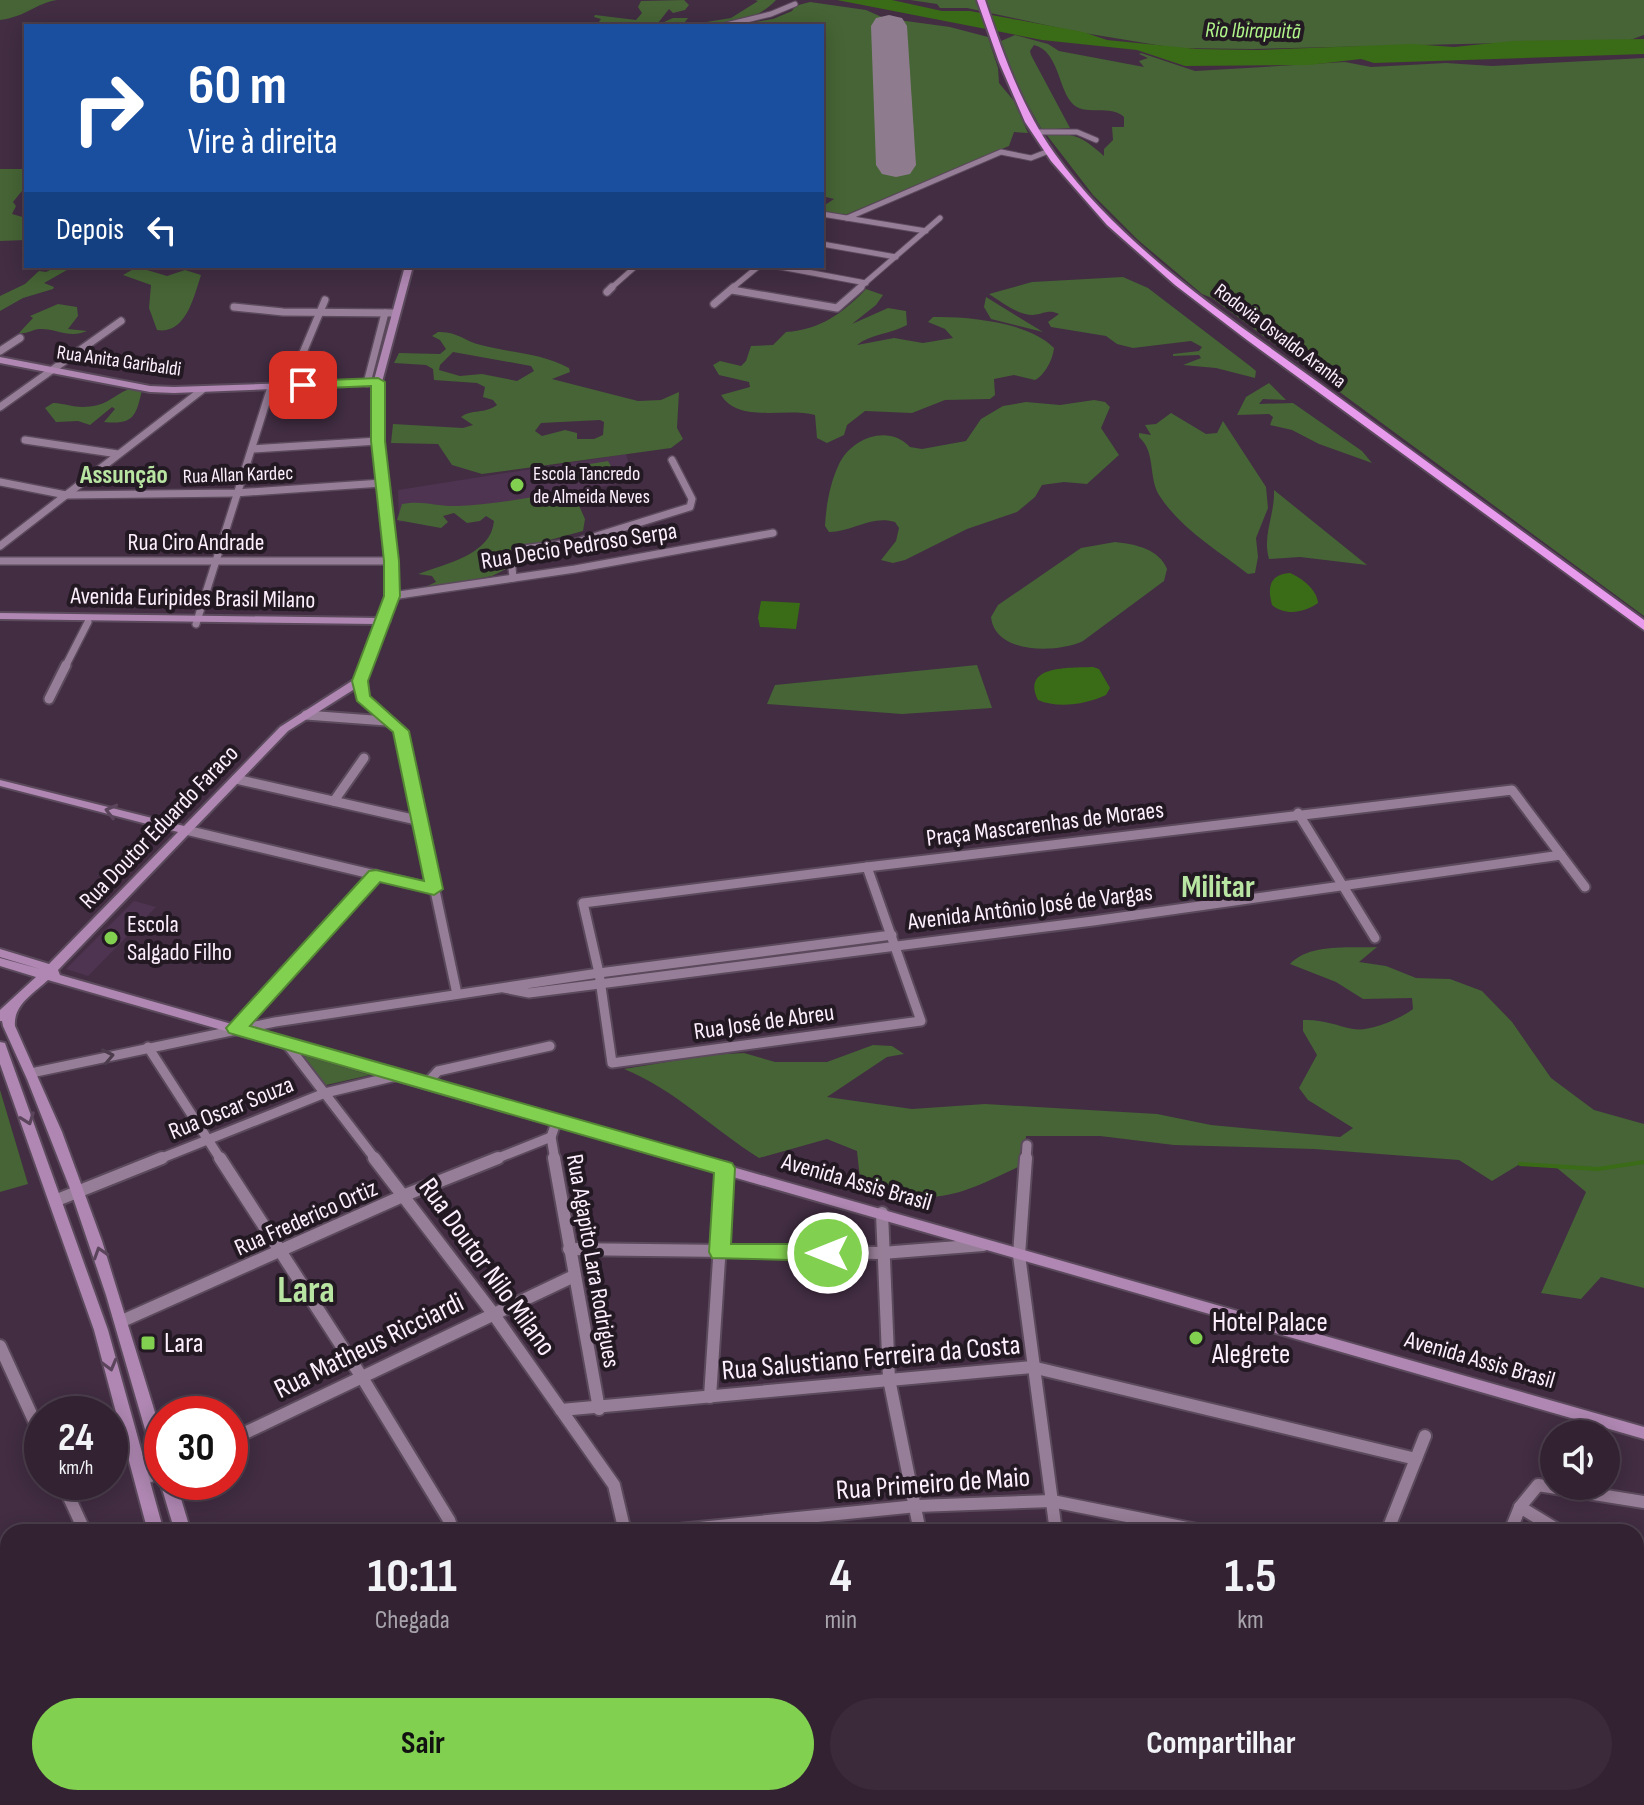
<!DOCTYPE html>
<html lang="pt">
<head>
<meta charset="utf-8">
<style>
	:root { --surface:#322232; --page:#3a2a3a; --text:#f1f3f6; --muted:#a8a4ac; --line:#4d3f4d; --accent:#82d050 }
	body { margin:0; font-family:"Sofia Sans Condensed",sans-serif; background:var(--page); color:var(--text); height:100vh; display:flex; flex-direction:column; font-size:30px; white-space:nowrap }
	* { box-sizing:border-box; margin:0 }
	p { font-size:26px; color:var(--muted) }
	.icon { flex:none; width:44px; height:44px; fill:none; stroke:currentColor; stroke-width:2; stroke-linecap:round; stroke-linejoin:round }
	.map { position:relative; flex:1; overflow:hidden }
	.sheet { position:absolute; left:0px; top:1524px; width:1644px; height:282px; display:flex; flex-direction:column; background:var(--surface); border-radius:24px 24px 0 0; box-shadow:0 4px 20px #0003,0 0 0 2px var(--line) }
	.sheet>* { flex:none }
	.guide { position:absolute; left:24px; top:24px; width:800px; height:244px; border-radius:0px; box-shadow:0 4px 20px #0003,0 0 0 2px var(--line); background:#1a4fa0; color:#fff; overflow:hidden }
	.tools { position:absolute; left:1540px; top:1420px; display:grid; gap:16px }
	.tools a { display:grid; place-items:center; width:80px; height:80px; border-radius:50%; background:var(--surface); box-shadow:0 4px 20px #0003,0 0 0 2px var(--line); font-size:40px }
	.speed { position:absolute; left:24px; top:1396px; display:flex; gap:16px; font-size:40px; font-weight:700; text-align:center }
	.speed>* { display:grid; place-content:center; width:104px; height:104px; border-radius:50%; background:var(--surface); box-shadow:0 4px 20px #0003,0 0 0 2px var(--line); line-height:1 }
	.speed small { font-size:20px; font-weight:400 }
	.speed .limit { border:12px solid #d22; background:#fff; color:#111 }
	.pin { position:absolute; display:grid; place-items:center; width:68px; height:68px; color:#fff; margin:-34px; border-radius:16px; box-shadow:0 4px 12px #0006 }
	.me { position:absolute; width:88px; margin:-44px; rotate:270deg; stroke-linejoin:round; filter:drop-shadow(0 0 6px #0008) }
	.turn { display:flex; align-items:center; gap:28px; height:168px; padding:0 32px; font-size:36px }
	.turn .icon { width:104px; height:104px; stroke-width:2.5 }
	.turn b { display:block; font-size:56px; line-height:68px }
	.then { display:flex; align-items:center; height:76px; padding:0 32px; background:#0003; gap:16px; font-size:30px }
	.eta { display:flex; justify-content:space-evenly; align-items:center; height:136px; text-align:center }
	.eta b { font-size:48px; font-weight:700; line-height:56px }
	.cta { display:flex; gap:16px; margin-top:auto; padding:16px 32px }
	.cta a { flex:1; height:92px; border-radius:48px; background:var(--accent); color:#111; font-size:32px; font-weight:700; line-height:92px; text-align:center }
	.cta a+a { background:var(--page); color:var(--text) }
	.map>svg:first-child { display:block }
	.built { fill:#4e3450 }
	.green { fill:#466435; fill-rule:evenodd }
	.water { fill:#3a6b16 }
	.lines { fill:none; stroke-linecap:round; stroke-linejoin:round }
	.stream { stroke:#3a6b16; stroke-width:4 }
	.runway { fill:#8e7c8e; fill-rule:evenodd }
	.street-far3-casing { stroke:#5b495c; stroke-width:7 }
	.street-far2-casing { stroke:#5b495c; stroke-width:10 }
	.street-far1-casing { stroke:#5b495c; stroke-width:13 }
	.street-casing { stroke:#5b495c; stroke-width:16 }
	.secondary-casing { stroke:#5b495c; stroke-width:4 }
	.highway-casing { stroke:#5b495c; stroke-width:4 }
	.street-far3 { stroke:#977e98; stroke-width:5 }
	.street-far2 { stroke:#977e98; stroke-width:7 }
	.street-far1 { stroke:#977e98; stroke-width:9 }
	.street { stroke:#977e98; stroke-width:12 }
	.secondary { fill:#af87b2; fill-rule:evenodd }
	.highway { fill:#e89bed; fill-rule:evenodd }
	.oneway { stroke:#5b455c }
	.oneway2 { stroke:#4c3c4c }
	.route { fill:#82d050; stroke:#548734; stroke-width:2 }
	.poi-dot { fill:#82d050; stroke:#231923; stroke-width:3 }
	.labels { text-anchor:middle; dominant-baseline:central; stroke-width:8; stroke-linejoin:round; paint-order:stroke }
	.far-street-label { font-size:20px; fill:#fdeffd; stroke:#231923 }
	.far-poi-label { font-size:20px; fill:#fdeffd; stroke:#231923; text-anchor:start }
	.far-water-label { font-size:22px; font-style:italic; fill:#b0f58a; stroke:#231923 }
	.street-label { font-size:24px; fill:#fdeffd; stroke:#231923 }
	.poi-label { font-size:24px; fill:#fdeffd; stroke:#231923; text-anchor:start }
	.far-district-label { font-size:26px; font-weight:bold; fill:#b9e5a2; stroke:#231923 }
	.near-street-label { font-size:28px; fill:#fdeffd; stroke:#231923 }
	.near-poi-label { font-size:28px; fill:#fdeffd; stroke:#231923; text-anchor:start }
	.district-label { font-size:32px; font-weight:bold; fill:#b9e5a2; stroke:#231923 }
	.near-district-label { font-size:38px; font-weight:bold; fill:#b9e5a2; stroke:#231923 }
</style>
</head>
<body>
<div class="map">
<svg width="1644" height="1805" viewBox="0 0 1644 1805">
	<rect width="100%" height="100%" fill="#422d43"/>
	<g class="built">
		<path d="M626,454l8,27 -235,41 -1,-32z"/>
		<path d="M134,901l22,6 -68,69 -22,-7z"/>
	</g>
	<g class="green">
		<path d="M0,0h57c-23,4 -29,16 -57,20z"/>
		<path d="M684,0l5,5 -4,5 -12,3 -4,-4 -11,14 -100,3 40,-3 3,-4 -7,-2 1,-2 41,5 6,-7 -4,-6 3,-6z"/>
		<path d="M755,0h21c-28,31 -82,26 -121,26l18,-8h15l-4,5 4,2 43,-7 27,-17z"/>
		<path d="M910,0h734v35l-14,5 -377,9 -78,-1 -97,-16 -111,-24h-27l-3,-4z"/>
		<path d="M810,2l56,8 18,8 66,9 38,10 10,31 1,15 15,18 14,32 -14,-1 -5,14 -164,69 -23,-4v-4l12,-8 -12,-3v-170h-91l42,-7 19,-8 3,-5z"/>
		<path d="M1015,35l33,9 11,7 85,16 -5,-6 9,-3 -9,-4 2,-1 54,18 150,-9 26,5 75,-4 46,3 152,-8v558l-432,-318 -10,-4 -64,-54 -45,-45 -47,-61c30,-1 36,3 58,22v-7l9,-9 -1,-13h12v-10c-15,-14 -40,1 -53,-15 -13,-16 -13,-51 -37,-57l-4,6 1,4 39,73 -28,2 -23,-41 -18,-48z"/>
		<path d="M0,169h26v17l-13,16 3,4 -4,8 14,4v22l-26,1z"/>
		<path d="M58,266h16l-30,17 10,4 -1,2 -30,9 -23,13v-15l25,-12 14,-13 7,1z"/>
		<path d="M137,267l30,9 18,-6 16,5c-7,21 -15,60 -44,55l-8,-22 2,-23 -28,-10z"/>
		<path d="M1123,277l25,11 102,78 6,5 -1,7 -39,-10 -33,-3 18,-7 -2,-3 -26,1v-2l26,-3 3,-4 -11,-6 -58,7 -16,-4 -11,-8 -55,-9 -3,-5 11,-8c-11,-5 -15,0 -26,1 -16,0 -31,-13 -44,-21l43,-12z"/>
		<path d="M866,289l17,6 -7,10 -24,19 36,-16 18,3 1,14c-17,9 -36,9 -50,20l37,-7 29,5 30,-5 -8,-9 -17,-7 5,-5c34,-1 96,5 121,31 -1,11 -9,27 -19,32l-21,-5 -20,4 1,16 -5,4 -45,1 -33,13 -47,-2 -18,14 -3,10 -17,8 -10,-5 -2,-23c-30,-8 -76,9 -94,-20l29,-8 -1,-5 -30,-7 -6,-10 7,-4 21,5 5,-5 5,-15 22,-1 13,-13c34,-2 57,-19 80,-43z"/>
		<path d="M986,297l57,35 -52,-13 -7,-12z"/>
		<path d="M58,304l19,3 1,9 -10,13 19,2c-18,8 -31,-3 -48,-2 -8,1 -11,5 -20,4l14,-15 -3,-2z"/>
		<path d="M438,332c19,-1 26,9 43,13 29,8 61,8 88,23l1,4 -18,7 86,22 23,-1 18,-8 -2,36 6,11 -12,9 -189,26 -30,-9 -14,-21 -47,-1 2,-19 70,4 10,-3 -12,-8c10,-8 24,-3 36,-12l-4,-5 -10,-3 2,-10 -8,-4 -43,-3 -1,-11 -7,-4 -32,-2 5,-10 41,1 6,-5 -6,-9 -8,-4zM453,352l78,14 3,5 -17,10 -35,-7 -22,2 -21,-6 1,-5zM600,420l4,2 -1,13 -9,4h-17v-6l-12,-3 -23,6 -7,-5 6,-8z"/>
		<path d="M1269,383l17,17 -23,-1 -4,5 34,-1 69,48 10,12 -53,-19 -27,-14 -22,-5 3,-8 -4,-3 -32,1 9,-18z"/>
		<path d="M133,388l9,2c-6,26 -8,35 -38,32l11,-13 -3,-2 -22,18 -12,-4 -22,1 -11,-14 8,-5c18,1 24,7 45,2 13,-3 21,-14 35,-17z"/>
		<path d="M1094,400l11,2 5,5 -9,21 18,27 -32,29 -23,-2 -22,3 -7,12 -18,15 -50,17 -62,31 -12,3 -12,-3 15,-19 3,-13 -4,-6c-24,-7 -42,10 -66,10l-4,-6c1,-20 5,-43 14,-62 13,-27 50,-40 71,-17l12,2 44,-8 15,-22 22,-13 23,-4 34,3z"/>
		<path d="M1171,413l35,21 11,-1 6,-12 43,66 2,21 -12,30 2,19 -3,16 -7,1c-31,-24 -68,-46 -89,-79 -11,-19 -3,-43 -20,-58v-4l12,2 -6,-10 11,-1z"/>
		<path d="M608,461l8,14 -49,8 -8,-14z"/>
		<path d="M572,490l13,29 -2,12 -78,21 1,17 -14,7 -61,12 -6,-1 11,-5 -4,-6 -14,-2c27,-10 73,-19 76,-53l-8,-5 -6,5 -13,2 -13,-10 -11,3 5,6 -7,6 -44,-8 5,-16c23,-4 34,3 56,2 38,-2 77,-9 114,-16z"/>
		<path d="M1274,490l93,75 -67,-8 -31,2c-7,-24 6,-44 5,-69z"/>
		<path d="M1115,542c20,2 44,7 52,27l-3,12 -81,60c-25,12 -88,14 -92,-24l7,-12 83,-57z"/>
		<path d="M977,665l15,43 -90,6 -135,-10 8,-19z"/>
		<path d="M1377,947l-18,15 27,4 30,12 34,1 32,12 30,31 39,56 43,32 50,14v164l-43,-11 -20,22 -40,-6 45,-101 -29,-24 -37,-4 -28,17 -33,-21 -145,-11 -140,-4 -74,-9h-74l-2,28c-64,31 -95,48 -164,15l-3,-28 -30,-12 -68,19c-45,-28 -85,-69 -135,-89l85,-14 35,-2 31,9h52l46,-17 19,1 12,8 -17,3 -60,40 85,12 73,-5 172,10 54,11 129,12 13,-9 -45,-28 -9,-12 18,-33 -14,-24v-11c19,-1 32,5 50,9 17,3 47,-10 60,-20l-1,-11 -49,1 -27,-17 -46,-18c19,-21 60,-16 87,-17z"/>
		<path d="M298,1054l72,21 -48,11z"/>
		<path d="M0,1090l28,94 -28,8z"/>
	</g>
	<g class="water">
		<path d="M837,0h55l50,11h28l43,8 70,13 24,8 90,9 61,1 154,-6 42,3 59,-6 131,-2v15l-270,9 -13,-4 -52,6 -124,1 -48,-16 -95,-10z"/>
		<path d="M1290,573c12,5 27,17 28,30 -14,10 -33,13 -46,2 -5,-18 -2,-31 18,-32z"/>
		<path d="M761,601l39,2 -4,26 -36,-2 -2,-9z"/>
		<path d="M1093,667l6,2 11,19 -4,7c-19,9 -48,14 -68,5 -17,-35 31,-32 55,-33z"/>
	</g>
	<g class="lines">
		<path class="stream" d="M1520,1164l78,5 46,-7"/>
		<path class="runway" d="M889,15l13,3 5,8 9,139 -6,9 -14,3 -14,-3 -6,-9 -5,-139 5,-8z"/>
		<g class="street-far3-casing">
			<g id="street-far3">
				<path d="M722,26l49,-12 24,-10"/>
				<path d="M1036,132h41l19,8"/>
				<path d="M822,214l104,17"/>
				<path d="M847,218l154,-66 30,6 18,-7"/>
				<path d="M822,244l74,13"/>
				<path d="M775,266l91,17"/>
				<path d="M610,289l26,-23"/>
				<path d="M731,289l28,-23"/>
				<path d="M858,289l82,-71"/>
			</g>
		</g>
		<g class="street-far2-casing">
			<g id="street-far2">
				<path d="M732,290l105,18 24,-21"/>
				<path d="M607,292l5,-5"/>
				<path d="M714,304l20,-17"/>
				<path d="M234,307l49,5 113,1"/>
				<path d="M0,351l20,-13"/>
				<path d="M367,383l18,-70"/>
				<path d="M303,385l4,-15 -5,-15 23,-55"/>
				<path d="M0,407l121,-86"/>
				<path d="M25,440l93,14"/>
				<path d="M252,449l126,-8"/>
				<path d="M0,482l66,13 169,-2 147,-10"/>
				<path d="M0,546l202,-156"/>
				<path d="M0,561h392"/>
				<path d="M513,578l-2,-22 12,-7 54,-7 113,-35 2,-8 -20,-39"/>
				<path d="M392,596l183,-27 198,-36"/>
				<path d="M196,624l75,-237"/>
				<path d="M65,667l23,-45"/>
			</g>
		</g>
		<g class="street-far1-casing">
			<g id="street-far1">
				<path d="M360,681l2,16 39,34 56,263"/>
				<path d="M49,699l17,-34"/>
				<path d="M306,715l80,6"/>
				<path d="M236,779l185,42"/>
				<path d="M334,801l30,-43"/>
				<path d="M1298,813l77,125"/>
				<path d="M186,830l248,59"/>
				<path d="M867,867l54,154 -309,42 -13,-90 -16,-70z"/>
				<path d="M867,867l645,-77 73,97"/>
				<path d="M504,988l25,5 564,-72 468,-66"/>
				<path d="M236,1028l140,-153"/>
				<path d="M286,1043l90,117"/>
				<path d="M148,1047l73,113"/>
				<path d="M31,1073l244,-51 324,-49 293,-38"/>
				<path d="M427,1083l11,-12 112,-25"/>
				<path d="M157,1160l168,-67 75,-18"/>
				<path d="M493,1160l58,-23"/>
				<path d="M555,1160l-4,-23 6,-17"/>
				<path d="M1026,1160l1,-15"/>
			</g>
		</g>
		<g class="street-casing">
			<g id="street">
				<path d="M220,1158l143,221 86,141 4,12"/>
				<path d="M374,1158l118,154 122,173 11,47"/>
				<path d="M554,1158l45,251"/>
				<path d="M1026,1158l-7,97 37,277"/>
				<path d="M57,1200l105,-42"/>
				<path d="M882,1213l7,166 31,153"/>
				<path d="M569,1249l313,4 101,-8"/>
				<path d="M122,1321l283,-126 93,-37"/>
				<path d="M0,1346l42,92"/>
				<path d="M710,1397l15,-229"/>
				<path d="M561,1410l471,-43 384,92"/>
				<path d="M230,1440l344,-164"/>
				<path d="M141,1480l21,-9"/>
				<path d="M62,1482l23,50"/>
				<path d="M1520,1507l41,25"/>
				<path d="M659,1532l258,-26 135,-5 155,31"/>
				<path d="M1387,1532l38,-96"/>
				<path d="M1510,1532l10,-25 18,-22 106,17"/>
				<path d="M1636,1601l8,-1"/>
				<path d="M1636,1789l8,-7"/>
				<path d="M641,1798l1,7"/>
				<path d="M958,1798l1,7"/>
				<path d="M1086,1798l1,7"/>
				<path d="M178,1805l1,-7"/>
				<path d="M442,1805l68,-7"/>
				<path d="M1259,1805l3,-7"/>
				<path d="M1432,1805l3,-7"/>
				<path d="M1625,1805l2,-7"/>
			</g>
		</g>
		<g class="secondary-casing">
			<g id="secondary">
				<path d="M405,266h8l-31,116v59l15,120v35l-9,23 2,2 -3,3 -23,59 -76,48 -230,239 2,5 1584,452v12l-1596,-459c-14,13 -35,25 -33,46l47,106 40,109 60,194v33l-6,-1 -50,-172 -37,-109 -42,-107 -24,-53 -1,-5h-2v-11l36,-33 -36,-11v-8l40,11 -40,-12v-8l49,15 129,-132 -178,-46v-6l184,46 96,-99 75,-48 21,-55 -376,-5v-6l379,5 8,-22v-35l-13,-120v-56l-200,8 -24,-1 -150,-29v-6l150,29 24,1 200,-7z"/>
				<path d="M0,1042l5,1 1,3 102,284 56,202h-16l-54,-202 -94,-266z"/>
				<path d="M162,1478v4h14l15,50h-16l-15,-50z"/>
				<path d="M217,1798h18l1,7h-18z"/>
				<path d="M250,1798h18l2,7h-18z"/>
			</g>
		</g>
		<g class="highway-casing">
			<path id="highway" d="M977,0h8c18,54 37,108 70,154 67,93 169,160 260,226 110,80 219,160 329,240v10l-397,-290 -72,-55 -68,-60 -56,-64 -26,-39 -26,-60z"/>
		</g>
		<use href="#street-far3" class="street-far3"/>
		<use href="#street-far2" class="street-far2"/>
		<use href="#street-far1" class="street-far1"/>
		<use href="#street" class="street"/>
		<use href="#secondary" class="secondary"/>
		<use href="#highway" class="highway"/>
	</g>
	<defs><path id="oneway-chevron" d="M-2-3.5L2.5 0L-2 3.5" fill="none" stroke-width="1.6" stroke-linecap="round" stroke-linejoin="round" transform="scale(2)"/></defs>
	<g class="oneway">
		<use href="#oneway-chevron" transform="translate(111 811) rotate(-166)"/>
		<use href="#oneway-chevron" transform="translate(28 1119) rotate(70)"/>
		<use href="#oneway-chevron" transform="translate(100 1253) rotate(-108)"/>
		<use href="#oneway-chevron" transform="translate(110 1365) rotate(75)"/>
	</g>
	<use class="oneway2" href="#oneway-chevron" transform="translate(108 1056) rotate(-12)"/>
	<path class="route" d="M378,378l7,4v59l14,120 1,35 -32,85 2,15 39,35 34,158 -9,6 -54,-13 -130,144 482,137 3,5 -4,76h97l7,3 3,6 -3,5 -7,3 -116,-3 -3,-6 5,-79 -485,-140 -3,-5 143,-157 7,-1 48,11 -31,-149 -36,-31 -5,-20 32,-85v-35l-13,-120v-55l-68,3 -7,-4 7,-4z"/>
	<g class="poi-dot">
		<circle cx="517" cy="485" r="8"/>
		<circle cx="111" cy="938" r="8"/>
		<circle cx="1196" cy="1338" r="8"/>
		<rect x="140" y="1335" width="16" height="16" rx="4"/>
	</g>
	<g class="labels">
		<g class="far-street-label">
			<text transform="translate(1280 336) rotate(37)">Rodovia Osvaldo Aranha</text>
			<text transform="translate(119 361) rotate(8)">Rua Anita Garibaldi</text>
			<text transform="translate(238 475) rotate(-2)">Rua Allan Kardec</text>
		</g>
		<g class="far-poi-label">
			<text x="533" y="474">Escola Tancredo<tspan x="533" dy="23">de Almeida Neves</tspan></text>
		</g>
		<g class="far-water-label">
			<text transform="translate(1253 31) rotate(1)">Rio Ibirapuitã</text>
		</g>
		<g class="street-label">
			<text x="196" y="542">Rua Ciro Andrade</text>
			<text transform="translate(579 546) rotate(-9)">Rua Decio Pedroso Serpa</text>
			<text transform="translate(193 598) rotate(1)">Avenida Euripides Brasil Milano</text>
			<text transform="translate(1045 824) rotate(-7)">Praça Mascarenhas de Moraes</text>
			<text transform="translate(159 827) rotate(-46)">Rua Doutor Eduardo Faraco</text>
			<text transform="translate(1030 907) rotate(-7)">Avenida Antônio José de Vargas</text>
			<text transform="translate(764 1022) rotate(-8)">Rua José de Abreu</text>
			<text transform="translate(231 1108) rotate(-22)">Rua Oscar Souza</text>
			<text transform="translate(857 1182) rotate(16)">Avenida Assis Brasil</text>
			<text transform="translate(306 1218) rotate(-24)">Rua Frederico Ortiz</text>
			<text transform="translate(593 1261) rotate(80)">Rua Agapito Lara Rodrigues</text>
			<text transform="translate(1480 1360) rotate(16)">Avenida Assis Brasil</text>
		</g>
		<g class="poi-label">
			<text x="127" y="924">Escola<tspan x="127" dy="28">Salgado Filho</tspan></text>
		</g>
		<g class="far-district-label">
			<text x="124" y="475">Assunção</text>
		</g>
		<g class="near-street-label">
			<text transform="translate(487 1267) rotate(54)">Rua Doutor Nilo Milano</text>
			<text transform="translate(369 1346) rotate(-26)">Rua Matheus Ricciardi</text>
			<text transform="translate(871 1358) rotate(-5)">Rua Salustiano Ferreira da Costa</text>
			<text transform="translate(933 1484) rotate(-4)">Rua Primeiro de Maio</text>
		</g>
		<g class="near-poi-label">
			<text x="1212" y="1322">Hotel Palace<tspan x="1212" dy="32">Alegrete</tspan></text>
			<text x="164" y="1343">Lara</text>
		</g>
		<g class="district-label">
			<text x="1218" y="887">Militar</text>
		</g>
		<g class="near-district-label">
			<text x="306" y="1290">Lara</text>
		</g>
	</g>
</svg>
<div class="tools">
<a><svg class="icon" aria-label="sound" viewBox="0 0 24 24"><path d="M4 9h4l5-4v14l-5-4H4zM17 9q2 3 0 6"/></svg></a>
</div>
<div class="speed"><div>24<small>km/h</small></div><div class="limit">30</div></div>
<div class="pin" style="left:303px;top:385px;background:#d93025"><svg class="icon" aria-label="arrive" viewBox="0 0 24 24"><path d="M6 21V4h12l-3 4 3 4H6"/></svg></div>
<svg class="me" style="left:828px;top:1253px" viewBox="-20 -20 40 40"><circle r="17" fill="#82d050" stroke="#fff" stroke-width="3"/><path d="M0-11L8 9 0 5-8 9z" fill="#fff"/></svg>
<div class="guide">
<div class="turn"><svg class="icon" aria-label="right" viewBox="0 0 24 24"><path d="M7 20v-9h11M14 6l5 5-5 5"/></svg><div><b>60 m</b>Vire à direita</div></div>
<div class="then">Depois<svg class="icon" aria-label="left" viewBox="0 0 24 24"><path d="M17 20v-9H6M10 6l-5 5 5 5"/></svg></div>
</div>
<section class="sheet">
<div class="eta">
<div><b>10:11</b><p>Chegada</p></div>
<div><b>4</b><p>min</p></div>
<div><b>1.5</b><p>km</p></div>
</div>
<div class="cta"><a>Sair</a><a>Compartilhar</a></div>
</section>
</div>
</body>
</html>
